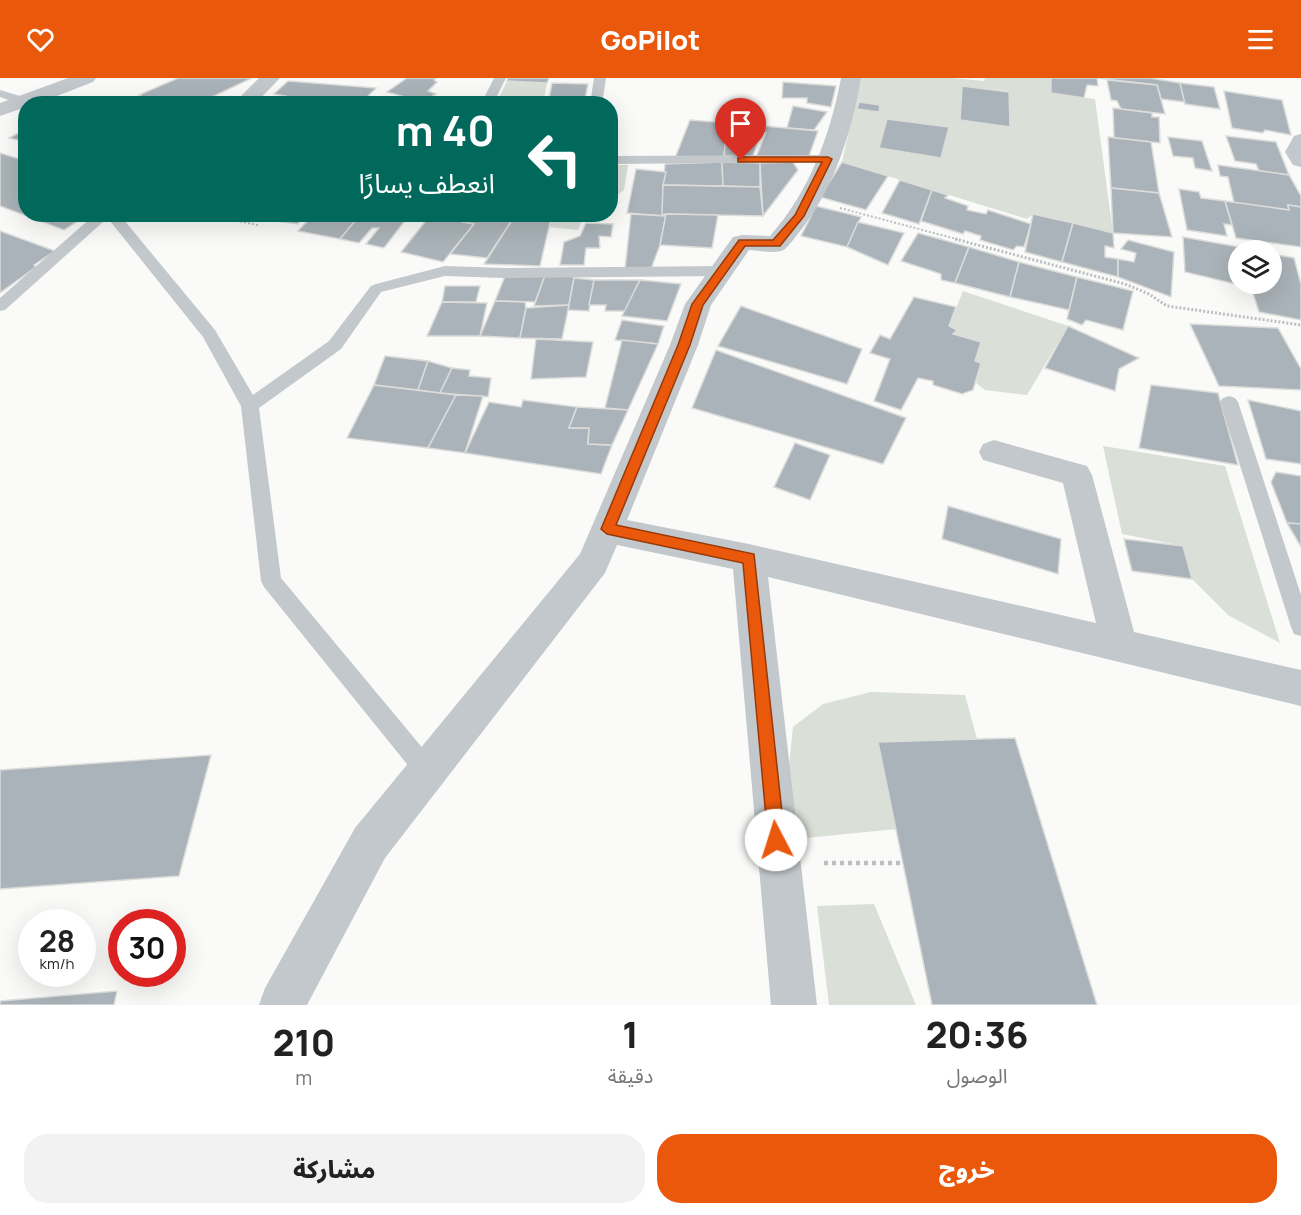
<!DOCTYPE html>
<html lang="ar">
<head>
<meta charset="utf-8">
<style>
	:root { --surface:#fff; --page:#f2f2f2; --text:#222; --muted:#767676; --accent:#ea580c }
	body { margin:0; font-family:Manrope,"Noto Sans Arabic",sans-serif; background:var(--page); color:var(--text); direction:rtl; height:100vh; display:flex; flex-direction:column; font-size:22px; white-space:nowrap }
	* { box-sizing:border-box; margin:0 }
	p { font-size:20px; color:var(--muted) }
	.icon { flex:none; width:33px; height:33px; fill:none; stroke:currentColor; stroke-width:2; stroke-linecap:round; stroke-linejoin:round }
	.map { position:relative; height:927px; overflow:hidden; direction:ltr }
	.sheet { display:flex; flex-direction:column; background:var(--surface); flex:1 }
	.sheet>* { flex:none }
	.guide { position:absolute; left:18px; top:18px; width:600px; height:126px; border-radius:24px; box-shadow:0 6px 24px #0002; direction:rtl; background:#00695c; color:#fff; overflow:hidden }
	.buttons { position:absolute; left:1228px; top:162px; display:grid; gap:12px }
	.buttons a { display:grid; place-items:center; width:54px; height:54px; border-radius:50%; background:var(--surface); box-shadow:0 6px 24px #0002; font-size:30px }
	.speed { position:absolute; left:18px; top:831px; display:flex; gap:12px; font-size:30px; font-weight:700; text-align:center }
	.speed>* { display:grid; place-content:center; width:78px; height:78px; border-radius:50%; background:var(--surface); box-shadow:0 6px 24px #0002; line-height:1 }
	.speed small { font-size:15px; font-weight:400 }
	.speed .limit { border:9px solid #d22; background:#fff; color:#111 }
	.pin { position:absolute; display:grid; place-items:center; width:51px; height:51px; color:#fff; margin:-62px -26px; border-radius:50% 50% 50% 0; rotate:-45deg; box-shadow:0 0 6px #0007 }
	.pin .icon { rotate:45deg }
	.me { position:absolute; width:66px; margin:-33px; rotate:355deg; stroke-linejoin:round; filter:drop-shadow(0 0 4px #0008) }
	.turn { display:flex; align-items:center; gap:21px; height:126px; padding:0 24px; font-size:27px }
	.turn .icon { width:78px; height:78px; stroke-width:2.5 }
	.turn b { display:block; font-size:42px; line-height:51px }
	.eta { display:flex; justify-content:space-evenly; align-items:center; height:102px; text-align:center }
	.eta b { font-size:36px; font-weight:800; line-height:42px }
	.button { display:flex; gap:12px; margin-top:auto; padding:12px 24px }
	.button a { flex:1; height:69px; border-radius:24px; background:var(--accent); color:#fff; font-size:24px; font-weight:800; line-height:69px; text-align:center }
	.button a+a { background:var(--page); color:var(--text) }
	header { display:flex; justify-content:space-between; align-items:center; height:78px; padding:0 24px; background:var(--accent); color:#fff; font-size:27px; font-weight:800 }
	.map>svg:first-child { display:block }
	.green { fill:#dadfd7; fill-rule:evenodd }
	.building { fill:#aab3b9; stroke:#dcdcda; stroke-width:1.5 }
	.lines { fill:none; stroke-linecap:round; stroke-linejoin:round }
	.path-far2 { stroke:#bbbfc2; stroke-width:2; stroke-dasharray:2 2; stroke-linecap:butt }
	.path-far1 { stroke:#bbbfc2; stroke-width:3; stroke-dasharray:2 2; stroke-linecap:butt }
	.path { stroke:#bbbfc2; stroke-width:4.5; stroke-dasharray:4 4; stroke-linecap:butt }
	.service { fill:#c3c8cc; fill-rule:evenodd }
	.minor { fill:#c3c8cc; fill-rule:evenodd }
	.route { fill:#ea580c; stroke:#983908; stroke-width:1.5 }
</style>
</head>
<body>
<header><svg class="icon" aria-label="menu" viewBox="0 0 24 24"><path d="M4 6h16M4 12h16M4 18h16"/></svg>GoPilot<svg class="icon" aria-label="heart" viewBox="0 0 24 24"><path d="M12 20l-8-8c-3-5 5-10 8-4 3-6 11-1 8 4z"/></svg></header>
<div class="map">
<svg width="1301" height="927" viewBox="0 0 1301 927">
	<rect width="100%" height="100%" fill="#fafaf8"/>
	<g class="green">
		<path d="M861,0h91l32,3 1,-3h66v15l44,6 18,134 -80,-19 -6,5 -185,-57zM962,8l47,5 1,36 -50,-7z"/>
		<path d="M507,3l40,2 -4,20 -47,1z"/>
		<path d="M611,87h17l-4,25 -13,9z"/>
		<path d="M552,137h32l-6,15 -29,-3z"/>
		<path d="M963,213l105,35 -41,69 -42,-5 -9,-7 5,-20 -6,-2 6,-18 -28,-9 4,-4 -8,-4z"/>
		<path d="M1103,368l122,20 55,177 -52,-28 -36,-36 -9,-33 -61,-12z"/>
		<path d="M871,614l94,3 12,44 -98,3 17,87 -100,10 -7,-73 4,-39 30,-23z"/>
		<path d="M874,826l42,101h-87l-12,-99z"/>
	</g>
	<g class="building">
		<path d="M178,0h74l-55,26h-42l-16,-9z"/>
		<path d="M407,0h29l-2,2 3,2 -9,9 8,3 -13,8 -36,-10z"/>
		<path d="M508,0h41l-2,5 -40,-2z"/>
		<path d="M1051,0h46l1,8 -11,-1 -3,13 -33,-5z"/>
		<path d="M1097,0h53l30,5 5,19 -24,-3 -4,-14z"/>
		<path d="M1107,2l50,5 8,29 -44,-5 -4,-8 -6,-1z"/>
		<path d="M288,3l88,7 -16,16h-96l5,-5 14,1 3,-4 -12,-2z"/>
		<path d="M783,4l53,4 -5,21 -24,-4v-5h-25z"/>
		<path d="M552,5l36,1 -4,20h-36z"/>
		<path d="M1180,5l34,4 6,22 -35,-5z"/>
		<path d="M962,8l47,6 1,35 -50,-7z"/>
		<path d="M1224,13l58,9 9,35 -26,-5 -2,3 -31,-5z"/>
		<path d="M859,24l21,3 -1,7 -22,-3z"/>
		<path d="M793,28l34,6 -13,18 -27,-2z"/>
		<path d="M1113,30l39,5v4h7l1,26 -46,-5z"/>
		<path d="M887,41l62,8 -8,31 -62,-10z"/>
		<path d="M690,42l37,3 -3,35h-49z"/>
		<path d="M742,46l76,7 -9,25 -53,1 10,-24 -25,-3z"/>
		<path d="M26,51v13l-17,-4z"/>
		<path d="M726,58l32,5 -5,15h-29z"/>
		<path d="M1226,58l50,6 13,33 -30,-4 -3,-7 -21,-3z"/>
		<path d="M1108,59l43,5 8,51 -48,-5z"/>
		<path d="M1168,59l34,4 10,30 -17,-3 -2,-10 -20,-2z"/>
		<path d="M0,75l26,8v53h63l-25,16 -64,-24z"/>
		<path d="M722,84l1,24 -60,-1 2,-21z"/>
		<path d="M722,84l38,1v24l-37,-1z"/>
		<path d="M793,84l5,8 -35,46 -3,-53z"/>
		<path d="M842,84l46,14 -22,34 -46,-13z"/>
		<path d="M1218,87l71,10 12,21v11l-13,-2 1,5 -55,-7 -6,-26 -8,-1z"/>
		<path d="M636,91l30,3 -3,13 1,31 -37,-3z"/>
		<path d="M900,102l32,10 -13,34 -37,-11z"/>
		<path d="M663,107l97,2 3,29 -101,-2z"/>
		<path d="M1111,110l48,5 13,44 -59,-4z"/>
		<path d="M1179,111l20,3 2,6 24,3 7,24 -8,-1 3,12 -40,-6z"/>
		<path d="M932,112l16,5 -3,3 23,8 -1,4 19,4 2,-4 43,14 -7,23 -7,-1 -4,4 -33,-10 1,-4 -16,-5 -2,3 -42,-13z"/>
		<path d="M1225,123l64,9 -1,-5 13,2v40l-65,-9z"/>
		<path d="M816,128l45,11 -14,30 -46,-11z"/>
		<path d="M279,136h26l-7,10 -24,-3z"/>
		<path d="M314,136h47l-21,25 -42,-8z"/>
		<path d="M361,136h49l-26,34 -18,-4 13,-16h-7l-13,15 -19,-4z"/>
		<path d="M416,136h32l-4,4 30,6 -31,38 -42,-10 27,-34z"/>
		<path d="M462,136h54l-29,44 -37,-4 24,-30 -15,-3z"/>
		<path d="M516,136h36l-12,52 -56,-2z"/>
		<path d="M631,136l35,2 -6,29 -9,24h-26z"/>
		<path d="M666,136l52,1 -6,33 -52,-3z"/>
		<path d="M1033,136l40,9 -11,39 -37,-10z"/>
		<path d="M858,144l46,11 -16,32 -41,-18z"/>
		<path d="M586,145l27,1 -2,13 -12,-1 1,12h-14l-2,17h-24l4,-23 16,-6z"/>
		<path d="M1073,145l40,10 1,15 -9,-2v11l13,2v18l-56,-15z"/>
		<path d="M0,153l55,20 -21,14 2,2 -36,26z"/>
		<path d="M918,155l51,14 -14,36 -14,-3v-6l-40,-13z"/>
		<path d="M1183,159l56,10v37h11l2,4 -67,-16z"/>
		<path d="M1128,162l46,12 -3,45 -53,-20v-18l16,3 2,-9 -15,-4z"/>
		<path d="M969,169l50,15 -9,35 -55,-14z"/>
		<path d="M1272,176l22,4 7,26v36l-42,-8 -9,-28h22z"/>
		<path d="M1019,184l58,15 -8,33 -59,-13z"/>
		<path d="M545,197h25l4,3 -5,27 -35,1z"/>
		<path d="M545,197l-10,27 -40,-1 10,-25z"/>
		<path d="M1077,199l56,14 -10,39 -37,-10 -4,5 -15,-6z"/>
		<path d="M574,200l20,2 -5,31 -21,-1z"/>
		<path d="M594,202h46l-15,31h-20l1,-6h-17z"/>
		<path d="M640,202l41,4 -14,37 -45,-5z"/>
		<path d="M445,208h35l-4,16h-34z"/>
		<path d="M914,219l42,10 -7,19 8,4 -4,4 28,8 -6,19 6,2 -8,27 -11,4 -29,-9v-4l-15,-3 -17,32 -27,-9 16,-42 -20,-6 10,-18 10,4z"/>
		<path d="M495,223l30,1 1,6 -6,30 -40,-2z"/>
		<path d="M442,224l45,1 -7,33h-53z"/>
		<path d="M569,227l-7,34 -42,-1 6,-30z"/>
		<path d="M741,228l121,43 -15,35 -129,-38z"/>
		<path d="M622,242l42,6 -6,18 -43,-4z"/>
		<path d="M1190,246l88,4 23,41v21l-82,-4z"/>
		<path d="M1068,248l71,32 -20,11 -4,22 -70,-23z"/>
		<path d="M536,261l57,3 -7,35 -55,2z"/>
		<path d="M622,262l36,4 -30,66 -23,-2z"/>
		<path d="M716,272l190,68 -23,46 -191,-56z"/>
		<path d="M385,278l43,5 -10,29 -44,-5z"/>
		<path d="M428,283l24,7 -12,25 -22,-3z"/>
		<path d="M452,290l18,2 -1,6 22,2 -3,19 -48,-4z"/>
		<path d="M374,307l82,10 -28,53 -81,-10z"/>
		<path d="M1151,307l67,8 20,72 -99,-17z"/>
		<path d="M456,317l27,1 -18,57 -37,-5z"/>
		<path d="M523,322l54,7 -8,21h20l-1,16 24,1 -11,29 -136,-21 24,-51 32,5z"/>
		<path d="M1248,322l53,11v53l-35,-5z"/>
		<path d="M577,329l51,3 -16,35 -24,-1 1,-16h-20z"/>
		<path d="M795,365l35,12 -20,45 -36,-13z"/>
		<path d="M1276,394l25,4v48l-14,-1 -16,-41z"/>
		<path d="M948,428l113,33 -3,35 -116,-35z"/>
		<path d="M1287,445l14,1v23z"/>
		<path d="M1124,461l59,7 9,33 -60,-8z"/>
		<path d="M1015,660l82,267h-165l-54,-263z"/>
		<path d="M211,677l-32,121 -179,13v-119z"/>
		<path d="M117,913l-3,14h-114v-4z"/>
	</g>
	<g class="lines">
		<g class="path-far2">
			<path d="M840,130l120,32"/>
			<path d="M201,136l57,11"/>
		</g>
		<path class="path-far1" d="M955,161l170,45 24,10 18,12 134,19"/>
		<path class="path" d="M824,785h79"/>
		<g class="service">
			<path d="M494,0h12l-13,26h-12z"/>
			<path d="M594,0h12l-4,26h-12z"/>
			<path d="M0,12l27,8 2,3 -6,4 -23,-8z"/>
			<path d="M828,77l6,4 -1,3 -223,2v-8z"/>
			<path d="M100,136h19l96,116 38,65 76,-54 42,-55 5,-2 69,-18 59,2 218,-2 7,5 -7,5 -218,2 -59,-2 -64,16 -40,57 -82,59 22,170 154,185 4,8 -4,8 -8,4 -8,-4 -155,-192 -3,-6 -20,-175 -38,-69 -93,-116 -7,1 -98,88 -5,1v-13l93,-82z"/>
			<path d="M1229,318l6,2 3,4 63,193v41l-7,-2 -3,-7 -71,-225 3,-4z"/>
		</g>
		<g class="minor">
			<path d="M68,0h28l-3,4 -57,22h-10v3l-26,9v-13z"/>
			<path d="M259,0h21l-25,26h-22z"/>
			<path d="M841,0h20c-9,54 -28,114 -64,157 -3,4 -8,10 -12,14 -8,6 -26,1 -36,1l-38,55 -13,40 -71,175 122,24 347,79 -33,-140 -80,-23 -4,-8 4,-8 11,-4 82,23 11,3 5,9 42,157 167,38v36l-533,-129 49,428h-46l-38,-436 -116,-24 -12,28 -220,285 -78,147h-48l6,-17 90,-160 225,-274 90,-209 15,-41 48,-67 9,-2 28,1c39,-44 60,-100 71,-158z"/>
			<path d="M1301,56v33l-8,-2 -8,-13 9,-16z"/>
			<path d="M102,136h24c-6,9 -12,9 -21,7z"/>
		</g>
	</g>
	<path class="route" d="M741,79h87l4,2 -28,57 -24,30h-35l-42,59 -13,40 -74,180 138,29 31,286 -3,6 -6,2 -6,-2 -2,-6 -25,-277 -136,-29 -6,-5 77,-184 14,-41 47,-64h34l22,-25 27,-53h-84v-4z"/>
</svg>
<div class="buttons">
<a><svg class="icon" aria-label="layers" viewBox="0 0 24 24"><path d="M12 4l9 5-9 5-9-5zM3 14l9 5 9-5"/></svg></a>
</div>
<div class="speed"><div>28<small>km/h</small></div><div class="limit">30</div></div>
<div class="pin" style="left:741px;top:82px;background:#d93025"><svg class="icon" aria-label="arrive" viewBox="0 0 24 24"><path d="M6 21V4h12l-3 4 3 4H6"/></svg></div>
<svg class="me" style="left:776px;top:762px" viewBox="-20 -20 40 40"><circle r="19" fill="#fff"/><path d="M0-13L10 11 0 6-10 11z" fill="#ea580c"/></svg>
<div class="guide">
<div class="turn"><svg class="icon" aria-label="left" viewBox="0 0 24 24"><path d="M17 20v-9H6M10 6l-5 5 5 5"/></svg><div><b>40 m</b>انعطف يسارًا</div></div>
</div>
</div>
<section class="sheet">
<div class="eta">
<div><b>20:36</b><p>الوصول</p></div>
<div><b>1</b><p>دقيقة</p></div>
<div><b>210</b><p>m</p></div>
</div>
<div class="button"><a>خروج</a><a>مشاركة</a></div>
</section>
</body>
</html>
